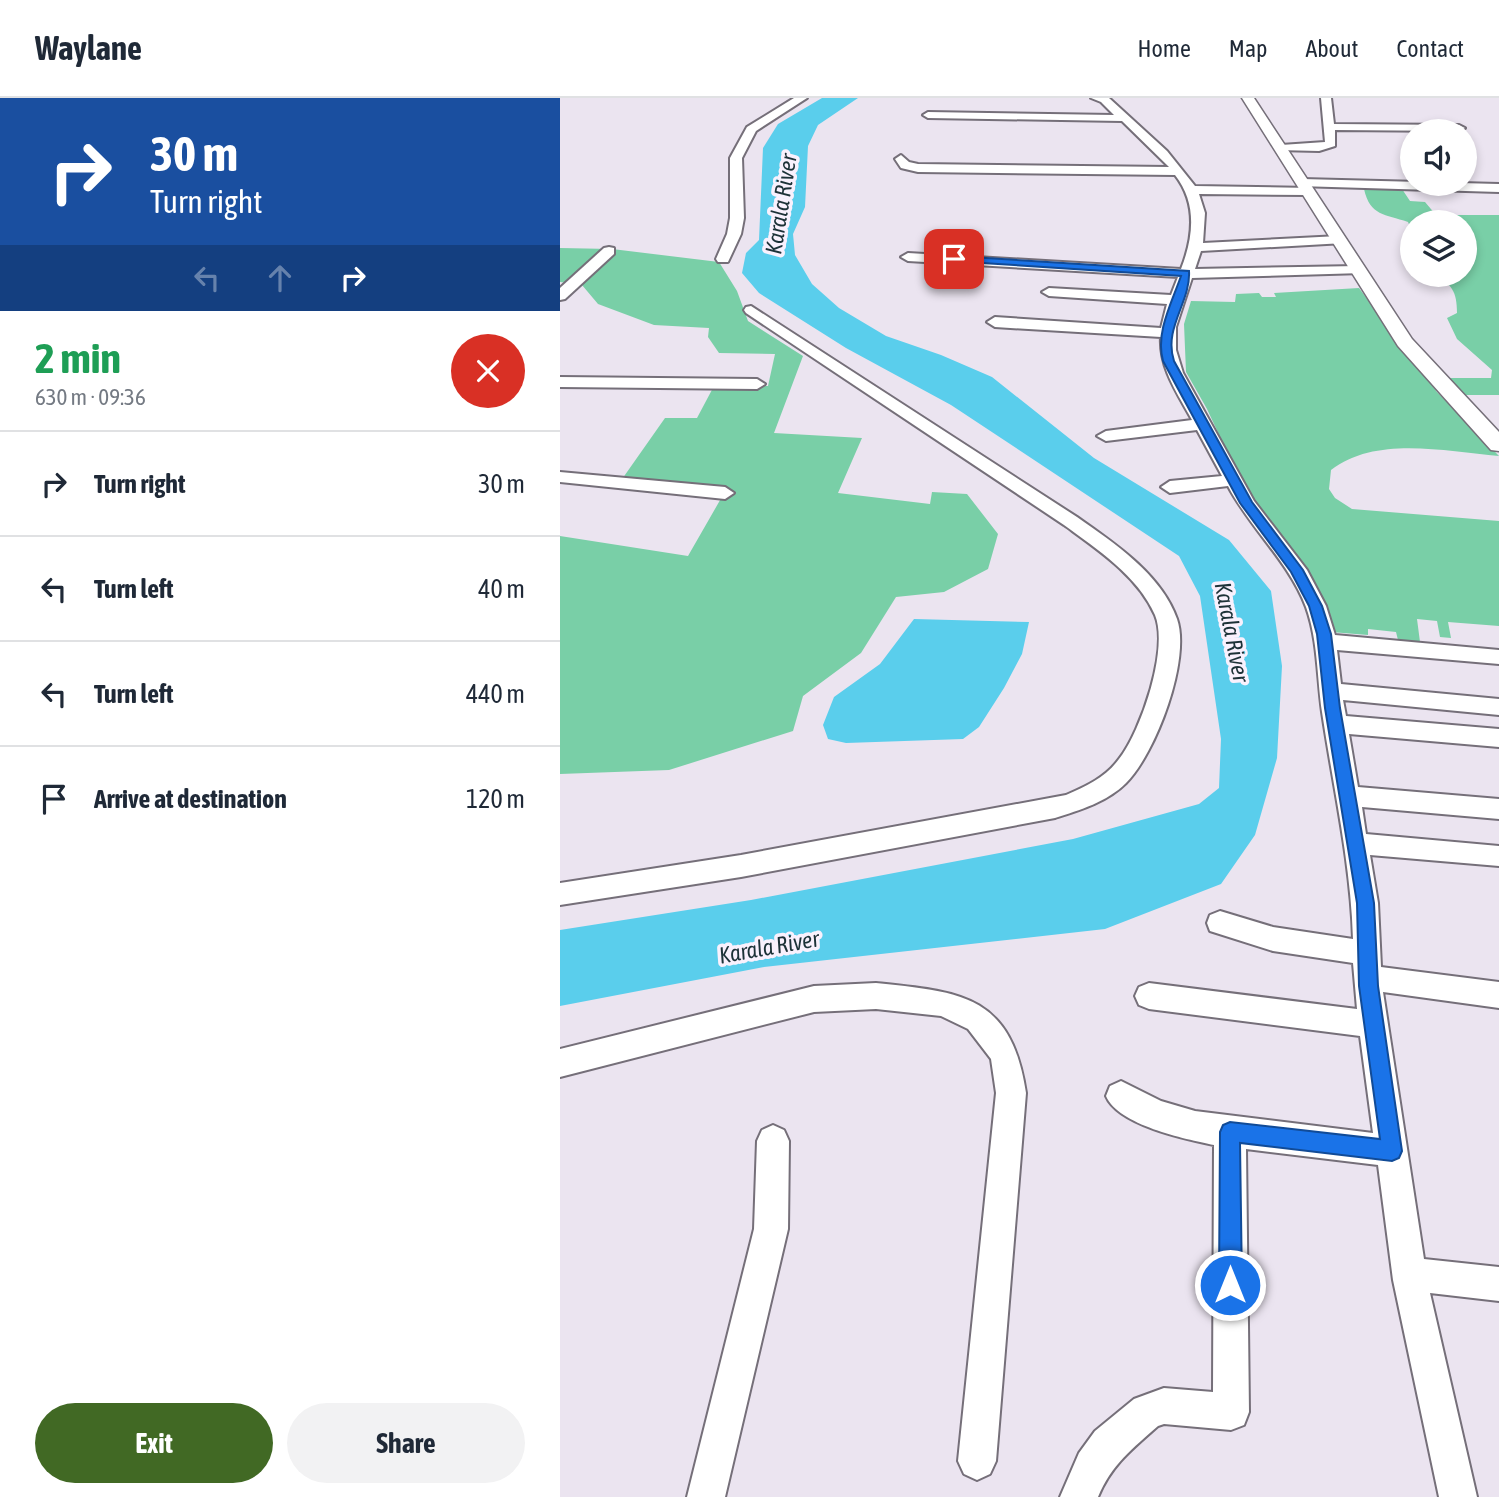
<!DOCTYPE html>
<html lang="en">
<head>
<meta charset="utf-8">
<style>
	:root { --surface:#fff; --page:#f2f2f3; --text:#1f2937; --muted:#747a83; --line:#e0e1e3; --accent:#416924 }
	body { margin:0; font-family:"Asap Condensed",sans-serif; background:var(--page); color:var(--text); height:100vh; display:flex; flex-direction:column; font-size:26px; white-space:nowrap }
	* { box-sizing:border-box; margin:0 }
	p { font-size:23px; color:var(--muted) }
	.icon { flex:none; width:38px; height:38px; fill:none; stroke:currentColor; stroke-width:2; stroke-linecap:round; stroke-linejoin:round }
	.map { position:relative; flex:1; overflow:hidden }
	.drawer { display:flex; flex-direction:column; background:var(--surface); width:560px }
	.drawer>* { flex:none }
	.top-card { background:#1a4fa0; color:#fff; overflow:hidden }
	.fabs { position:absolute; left:840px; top:21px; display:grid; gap:14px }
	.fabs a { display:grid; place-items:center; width:77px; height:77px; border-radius:50%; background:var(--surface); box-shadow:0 4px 10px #0003; font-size:35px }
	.pin { position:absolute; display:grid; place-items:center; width:60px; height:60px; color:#fff; margin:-30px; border-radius:14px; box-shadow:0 4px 10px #0006 }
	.me { position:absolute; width:77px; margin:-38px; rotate:0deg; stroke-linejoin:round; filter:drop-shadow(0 0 5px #0008) }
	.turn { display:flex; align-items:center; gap:24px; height:147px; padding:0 35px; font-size:32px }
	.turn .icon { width:91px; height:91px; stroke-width:2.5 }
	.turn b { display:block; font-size:49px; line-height:60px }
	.lanes { display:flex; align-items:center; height:66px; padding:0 35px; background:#0003; justify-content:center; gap:35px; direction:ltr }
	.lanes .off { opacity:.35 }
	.round { display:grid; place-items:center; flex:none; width:74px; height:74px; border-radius:37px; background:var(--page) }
	.overview { display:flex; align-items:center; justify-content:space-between; height:119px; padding:0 35px }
	h1 { font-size:42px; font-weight:700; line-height:52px; color:#1e9e55 }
	.cta { display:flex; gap:14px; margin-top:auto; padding:14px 35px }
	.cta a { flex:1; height:80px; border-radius:42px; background:var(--accent); color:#fff; font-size:28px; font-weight:700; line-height:80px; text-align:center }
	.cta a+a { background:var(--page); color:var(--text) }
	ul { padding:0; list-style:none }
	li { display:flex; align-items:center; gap:21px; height:105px; padding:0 35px; border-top:2px solid var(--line) }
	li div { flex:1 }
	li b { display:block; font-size:26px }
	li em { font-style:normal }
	header { display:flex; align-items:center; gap:42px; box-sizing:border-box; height:98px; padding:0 35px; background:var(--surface); border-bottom:2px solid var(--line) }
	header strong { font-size:33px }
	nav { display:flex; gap:38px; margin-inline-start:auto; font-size:24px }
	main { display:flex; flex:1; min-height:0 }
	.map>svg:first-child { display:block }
	.green { fill:#79cfa7 }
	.water { fill:#5aceec }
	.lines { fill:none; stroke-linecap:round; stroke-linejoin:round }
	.minor-casing { stroke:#756f79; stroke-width:4 }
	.major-casing { stroke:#756f79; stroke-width:3 }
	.minor { fill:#fff; fill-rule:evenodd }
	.major { fill:#fff; fill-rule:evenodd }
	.route { fill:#1a73e8; stroke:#114b97; stroke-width:2 }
	.labels { text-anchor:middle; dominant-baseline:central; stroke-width:7; stroke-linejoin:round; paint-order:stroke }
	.water-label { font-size:23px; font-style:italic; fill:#1d3238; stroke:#f9f1fd }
</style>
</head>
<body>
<header>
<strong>Waylane</strong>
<nav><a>Home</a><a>Map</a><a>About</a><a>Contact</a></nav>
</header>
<main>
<section class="drawer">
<div class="top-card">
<div class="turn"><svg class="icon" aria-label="right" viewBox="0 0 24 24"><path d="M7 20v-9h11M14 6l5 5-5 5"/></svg><div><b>30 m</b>Turn right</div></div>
<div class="lanes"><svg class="icon off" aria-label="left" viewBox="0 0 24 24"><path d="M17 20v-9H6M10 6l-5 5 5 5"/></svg><svg class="icon off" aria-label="ahead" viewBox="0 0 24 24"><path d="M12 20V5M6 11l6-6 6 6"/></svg><svg class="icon" aria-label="right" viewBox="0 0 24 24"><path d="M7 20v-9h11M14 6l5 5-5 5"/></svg></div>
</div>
<div class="overview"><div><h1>2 min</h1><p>630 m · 09:36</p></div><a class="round" style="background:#d93025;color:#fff"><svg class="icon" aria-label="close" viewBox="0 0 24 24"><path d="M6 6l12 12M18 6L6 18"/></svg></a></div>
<ul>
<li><svg class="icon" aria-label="right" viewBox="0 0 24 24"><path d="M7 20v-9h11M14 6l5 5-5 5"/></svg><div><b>Turn right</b></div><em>30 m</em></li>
<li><svg class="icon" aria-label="left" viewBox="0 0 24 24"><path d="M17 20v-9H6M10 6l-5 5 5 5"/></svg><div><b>Turn left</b></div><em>40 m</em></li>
<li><svg class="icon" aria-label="left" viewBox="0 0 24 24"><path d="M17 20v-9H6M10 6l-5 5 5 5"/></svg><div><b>Turn left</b></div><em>440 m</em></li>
<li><svg class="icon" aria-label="arrive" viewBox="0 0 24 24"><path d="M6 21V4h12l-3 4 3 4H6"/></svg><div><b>Arrive at destination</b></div><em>120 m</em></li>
</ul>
<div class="cta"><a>Exit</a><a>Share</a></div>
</section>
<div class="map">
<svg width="939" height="1399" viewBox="0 0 939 1399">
	<rect width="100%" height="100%" fill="#ebe4f0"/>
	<g class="green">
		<path d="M804,91h38l8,12 15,1 11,13h63v180h-36l-14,-17h42l1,-8 -35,-31 -10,-21 10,-5c0,-21 -5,-30 -24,-38h32v-53h-53v9l-4,-9c-23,-8 -38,-6 -44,-33z"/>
		<path d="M0,150l52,1 107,13 18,29 11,30 55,35 -29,77 88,5 -24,55 92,11 2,-12 35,2 31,40 -10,35 -44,23 -48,5 -35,56 -58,43 -10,35 -124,39 -109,4v-238l128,20 35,-61 -103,-13 45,-64h32l17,-32h54l7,-32 -56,-1 -11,-16 1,-9 -55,-3 -56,-21 -16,-19 -22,-3z"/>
		<path d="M799,190l78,104 62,64c-53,-4 -122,-21 -168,14l-2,19 6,9 17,11 147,12v105l-51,-4 3,16 -11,-1 -3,-16 -20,-2 3,23 -22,-2 -2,-8 -28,-3v6l-37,-3 -81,-131 -43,-92 -21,-37 -2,-48 7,-23 44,1 1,-8 23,-1 3,4h14l-2,-4z"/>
	</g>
	<g class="water">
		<path d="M262,0h36l-40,27 -10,21 -3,61 -12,27 2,21 17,29 27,24 47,28 55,19 51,22 102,81 135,82 42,51 11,75 -5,92 -22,77 -34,49 -116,45 -341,38 -204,39v-76l191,-30 322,-61 126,-35 20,-16 2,-49 -21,-143 -21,-40 -228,-151 -105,-57 -87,-55 -17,-20 4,-20 13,-13 4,-92 15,-24z"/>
		<path d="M354,521l115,3 -7,32 -18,34 -25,39 -16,12 -117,4 -18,-4 -5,-14 11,-28 46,-33z"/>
	</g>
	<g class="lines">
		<g class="minor-casing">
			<g id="minor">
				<path d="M234,0h13l-51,33 -14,27 2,60 -3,16 -13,28h-10l-2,-3 11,-25 3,-16v-60l17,-31z"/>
				<path d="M531,0h18l58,53 28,35 116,2 2,3 -6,4 -108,-1 6,19 -2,30 136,-7 7,4 -2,3 -143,8 -6,18 163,-3 7,4 -2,3 -171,5 -16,49v23l7,23 71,128 53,69 19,36 9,29 164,15v14l-162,-14 4,34 158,15v16l-156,-15 3,16 153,13v18l-150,-13 9,53 141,12v20l-137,-12 4,27 133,12v20l-129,-11 8,48 3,64 118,15v26l-116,-16 41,267 75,8v34l-69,-8 47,204h-38l-46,-217 -15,-115 -132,-16 3,263 -5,13 -13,5 -67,-6 -6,2c-25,22 -47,39 -60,71h-38l19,-44 16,-22 39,-32 30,-11 49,4 1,-247c-29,-6 -96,-20 -108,-49l4,-10 11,-5 40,20 34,10 178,22 -13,-97 -211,-27 -10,-4 -4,-9 4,-9 10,-4 208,26 -4,-46 -80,-12 -63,-20 -3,-8 3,-8 10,-4 53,16 80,12c-2,-76 -20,-153 -31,-227 -5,-35 -4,-72 -16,-105 -17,-45 -56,-79 -78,-121l-58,7 -9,-6 9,-6 52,-5 -25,-46 -91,11 -9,-5 9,-5 86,-11c-14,-26 -33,-52 -31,-83l-166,-10 -8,-5 8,-5 166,11 6,-24 -118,-8 -7,-4 7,-4 122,7 7,-18 -270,-16 -7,-4 7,-4 273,16c13,-33 16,-66 -6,-94l-257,-3 -17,-4 -6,-9 6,-4 8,7 9,2 251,3 -47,-46 -194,-3 -5,-3 5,-3 186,3 -13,-13z"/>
				<path d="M761,0h10l3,26 125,1 6,3 -5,3 -125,-1v16l-16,5 -42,-1 -2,-2 6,-3 44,-3z"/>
				<path d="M742,81l197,5v8l-201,-6v-6z"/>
				<path d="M49,149l5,1v6l-49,45 -5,1v-12l44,-40z"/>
				<path d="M191,208l326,211c37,26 84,57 100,102 14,40 -21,134 -51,164 -19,19 -46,27 -71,35l-314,59 -181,28v-22l181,-28 325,-60c21,-9 40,-18 53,-36 22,-28 50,-110 36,-144 -17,-39 -58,-66 -91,-90l-318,-212 -2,-3 2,-3z"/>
				<path d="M0,279l197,2 8,5 -8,5 -197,-2z"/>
				<path d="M0,374l165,15 9,6 -9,6 -165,-17z"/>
				<path d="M316,885c86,9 135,12 150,110l-30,368 -6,13 -13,6 -13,-6 -6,-13 38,-368 -5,-34 -23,-30 -27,-13 -65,-7 -62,3 -254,65v-28l254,-63z"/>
				<path d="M213,1027l11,5 5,11 -1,88 -63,268h-38l67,-268 3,-88 5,-11z"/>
			</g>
		</g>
		<g class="major-casing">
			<path id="major" d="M682,0h12l158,241 87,93v19l-8,-1 -93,-104z"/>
		</g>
		<use href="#minor" class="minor"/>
		<use href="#major" class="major"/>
	</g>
	<path class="route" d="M394,158l235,15c2,31 -26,57 -15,90l78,141 51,68 19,36 9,28 9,74 34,195 4,83 24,165 -3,7 -7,3 -152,-18 2,142 -4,8 -8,3 -7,-3 -4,-8 1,-153 3,-7 7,-3 150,17 -21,-153 -2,-83 -32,-195 -8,-74 -8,-28 -18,-34 -51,-69 -77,-142c-8,-28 9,-59 18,-85l-230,-15v-4z"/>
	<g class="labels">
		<g class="water-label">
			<text transform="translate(221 106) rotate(-81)">Karala River</text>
			<text transform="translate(672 534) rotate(79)">Karala River</text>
			<text transform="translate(209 849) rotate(-10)">Karala River</text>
		</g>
	</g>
</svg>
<div class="fabs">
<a><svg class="icon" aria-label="sound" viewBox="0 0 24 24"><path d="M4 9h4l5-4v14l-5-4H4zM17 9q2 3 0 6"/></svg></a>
<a><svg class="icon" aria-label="layers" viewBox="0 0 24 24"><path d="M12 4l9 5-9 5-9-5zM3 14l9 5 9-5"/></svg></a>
</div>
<div class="pin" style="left:394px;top:161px;background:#d93025"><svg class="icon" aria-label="arrive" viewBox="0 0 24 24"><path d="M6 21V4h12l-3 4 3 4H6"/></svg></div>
<svg class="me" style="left:670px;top:1187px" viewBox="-20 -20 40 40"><circle r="17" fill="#1a73e8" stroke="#fff" stroke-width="3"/><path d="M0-11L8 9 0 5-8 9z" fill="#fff"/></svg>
</div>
</main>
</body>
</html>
